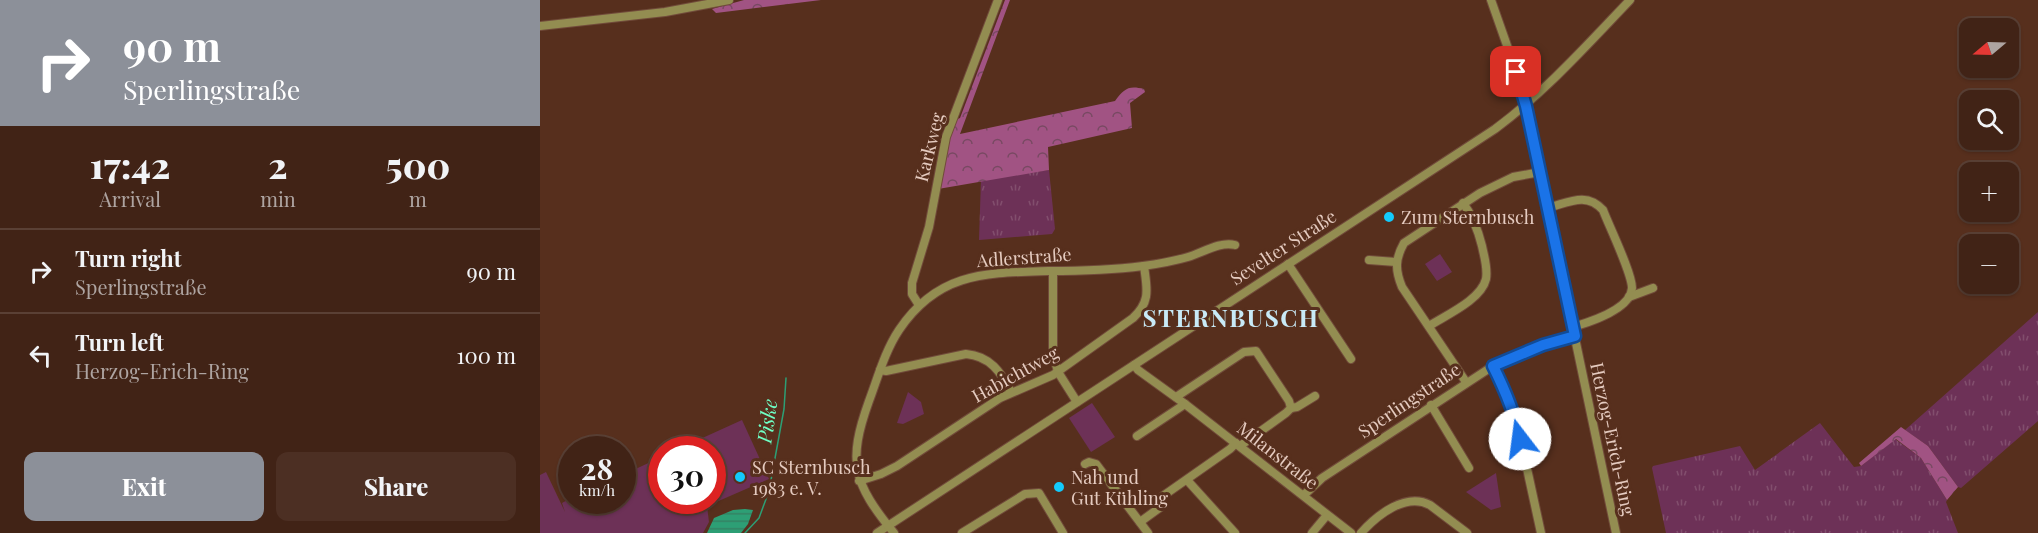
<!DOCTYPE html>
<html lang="en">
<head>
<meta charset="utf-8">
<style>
	:root { --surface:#412316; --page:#4c2f23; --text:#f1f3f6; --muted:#aea4a1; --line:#5a4035; --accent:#8c9099 }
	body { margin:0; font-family:"Playfair Display",serif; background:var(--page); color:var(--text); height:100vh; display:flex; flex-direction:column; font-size:22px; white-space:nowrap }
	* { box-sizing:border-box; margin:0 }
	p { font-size:20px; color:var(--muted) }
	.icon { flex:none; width:33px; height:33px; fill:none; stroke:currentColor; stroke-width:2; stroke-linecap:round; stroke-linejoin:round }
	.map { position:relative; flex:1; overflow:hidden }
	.details { display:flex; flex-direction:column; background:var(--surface); width:540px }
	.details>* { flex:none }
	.top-card { background:#8c9099; color:#fff; overflow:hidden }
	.needle { width:39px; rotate:251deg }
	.buttons { position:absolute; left:1419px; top:18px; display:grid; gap:12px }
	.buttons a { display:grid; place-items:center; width:60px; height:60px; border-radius:12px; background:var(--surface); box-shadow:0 2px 4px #0004,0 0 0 2px var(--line); font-size:30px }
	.speed { position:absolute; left:18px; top:436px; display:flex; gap:12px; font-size:30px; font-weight:700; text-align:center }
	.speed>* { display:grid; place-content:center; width:78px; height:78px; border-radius:50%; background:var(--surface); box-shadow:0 2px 4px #0004,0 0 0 2px var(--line); line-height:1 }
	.speed small { font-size:15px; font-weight:400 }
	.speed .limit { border:9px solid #d22; background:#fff; color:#111 }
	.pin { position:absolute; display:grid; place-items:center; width:51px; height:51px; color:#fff; margin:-26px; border-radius:12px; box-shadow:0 3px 9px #0006 }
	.me { position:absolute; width:66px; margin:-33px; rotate:345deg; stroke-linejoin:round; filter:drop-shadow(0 0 4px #0008) }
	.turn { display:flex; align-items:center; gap:21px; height:126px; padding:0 24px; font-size:27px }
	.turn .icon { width:78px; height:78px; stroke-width:2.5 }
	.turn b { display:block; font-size:42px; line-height:51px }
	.eta { display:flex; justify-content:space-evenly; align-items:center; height:102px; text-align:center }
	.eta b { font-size:36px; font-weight:800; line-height:42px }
	.button { display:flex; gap:12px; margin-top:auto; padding:12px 24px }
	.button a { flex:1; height:69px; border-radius:12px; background:var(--accent); color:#fff; font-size:24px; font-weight:800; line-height:69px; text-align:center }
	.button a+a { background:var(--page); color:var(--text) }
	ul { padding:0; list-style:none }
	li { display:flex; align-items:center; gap:18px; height:84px; padding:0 24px; border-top:2px solid var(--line) }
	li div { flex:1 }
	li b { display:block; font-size:22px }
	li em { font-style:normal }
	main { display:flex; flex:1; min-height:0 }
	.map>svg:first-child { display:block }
	.grass { fill:url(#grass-tufts) }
	.forest { fill:url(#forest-crowns) }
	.park { fill:#6d3157 }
	.water { fill:url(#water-rules) }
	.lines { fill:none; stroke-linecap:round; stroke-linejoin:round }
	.stream { stroke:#2d9f75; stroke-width:1.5 }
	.minor-casing { stroke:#714b3a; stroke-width:10 }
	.minor { stroke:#938d51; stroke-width:8 }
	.route-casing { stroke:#114b97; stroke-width:15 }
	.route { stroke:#1a73e8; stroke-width:10 }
	.poi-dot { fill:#13cafb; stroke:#572f1d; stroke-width:2 }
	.labels { text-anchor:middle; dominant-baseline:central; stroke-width:6; stroke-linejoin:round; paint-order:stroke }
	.street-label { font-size:18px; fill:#e5cbc0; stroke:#572f1d }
	.poi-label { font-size:18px; fill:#e5cbc0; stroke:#572f1d; text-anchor:start }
	.water-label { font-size:20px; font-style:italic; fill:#6ffec4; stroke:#572f1d }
	.district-label { font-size:24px; font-weight:bold; letter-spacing:1.5px; fill:#c8eaf7; stroke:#572f1d }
</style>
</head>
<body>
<main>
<section class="details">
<div class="top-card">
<div class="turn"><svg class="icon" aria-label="right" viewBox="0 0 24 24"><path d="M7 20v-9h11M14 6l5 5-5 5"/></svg><div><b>90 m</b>Sperlingstraße</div></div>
</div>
<div class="eta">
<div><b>17:42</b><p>Arrival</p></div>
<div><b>2</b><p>min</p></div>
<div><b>500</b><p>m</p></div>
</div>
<ul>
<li><svg class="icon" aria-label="right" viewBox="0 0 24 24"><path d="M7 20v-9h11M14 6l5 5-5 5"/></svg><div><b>Turn right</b><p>Sperlingstraße</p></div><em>90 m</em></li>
<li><svg class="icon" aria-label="left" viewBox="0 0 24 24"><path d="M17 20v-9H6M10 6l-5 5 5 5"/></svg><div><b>Turn left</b><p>Herzog-Erich-Ring</p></div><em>100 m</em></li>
</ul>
<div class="button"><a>Exit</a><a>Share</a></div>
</section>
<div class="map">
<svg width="1498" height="533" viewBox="0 0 1498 533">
	<defs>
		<pattern id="grass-tufts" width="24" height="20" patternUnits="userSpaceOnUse" patternTransform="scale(1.5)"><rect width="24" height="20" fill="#6d3157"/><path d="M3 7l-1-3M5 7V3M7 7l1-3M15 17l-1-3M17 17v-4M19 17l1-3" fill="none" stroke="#824e6d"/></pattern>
		<pattern id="forest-crowns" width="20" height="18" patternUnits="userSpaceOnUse" patternTransform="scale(1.5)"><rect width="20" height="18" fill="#a15383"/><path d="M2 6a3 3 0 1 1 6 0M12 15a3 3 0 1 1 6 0" fill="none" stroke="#784962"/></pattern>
		<pattern id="water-rules" width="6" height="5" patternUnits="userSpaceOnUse" patternTransform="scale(1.5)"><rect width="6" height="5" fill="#2d9f75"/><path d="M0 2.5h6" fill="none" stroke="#348263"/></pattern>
	</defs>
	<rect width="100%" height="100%" fill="#572f1d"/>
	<g class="grass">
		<path d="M509,170l6,59 -3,5 -73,6 2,-60z"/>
		<path d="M1498,312v109l-77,67 -3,-1 -30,-41 -23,-16z"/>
		<path d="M1280,423l34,44 7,-1 34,-27 26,19 26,42 -1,2 12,31h-292l-14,-65 1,-2 87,-20 15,24z"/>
	</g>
	<g class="forest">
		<path d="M204,0h77l-105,13 -4,-4z"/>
		<path d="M465,0h5l-50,134 155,-33c9,-12 13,-16 29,-12l1,3 -15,11 2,25 -84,19 1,23 -111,19 5,-30 12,-39 5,-2z"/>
		<path d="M1361,427l27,19 30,41 -11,13 -26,-42 -25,-19 -35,27 -2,-3z"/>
	</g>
	<g class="park">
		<path d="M900,254l12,18 -15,9 -12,-17z"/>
		<path d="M368,392l13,10 3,12 -21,10 -6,-1z"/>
		<path d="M552,403l23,34 -24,15 -22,-34z"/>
		<path d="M202,420l27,59 -62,27 2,16 -6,11h-163v-58l6,-3 19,40 -3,-9 9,-5 1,3h50l1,-26 38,-18 1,44h50v-51h-36z"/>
		<path d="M956,473l5,34 -10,3 -25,-18z"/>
	</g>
	<path class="water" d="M205,509l8,1 -5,14 -7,9h-34l7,-15 19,-8z"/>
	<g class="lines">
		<path class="stream" d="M205,533l14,-15 10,-27 15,-82 2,-31"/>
		<g class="minor-casing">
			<g id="minor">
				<path d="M951,0l32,91 93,442"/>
				<path d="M0,26l125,-14 64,-12"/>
				<path d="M1007,208c21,-5 39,-17 56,2 6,16 29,63 29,78 -1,21 -42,34 -59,39"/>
				<path d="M829,260l27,2"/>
				<path d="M748,264l63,95"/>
				<path d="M513,271v82l5,19 19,30"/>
				<path d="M1089,297l24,-9"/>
				<path d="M379,305l-7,-11v-11l17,-56 17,-90 52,-137"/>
				<path d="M889,326c17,-11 52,-26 57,-47 2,-11 -2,-23 -4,-33 -4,-16 -9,-30 -19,-43"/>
				<path d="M594,365l4,5 47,34 166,129"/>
				<path d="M953,366l14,29 9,23 25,115"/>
				<path d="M340,370l6,1 80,-17c24,2 35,18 45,38"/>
				<path d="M926,382l-64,-95c-7,-17 -7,-28 2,-44l76,-50 33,-16 27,-5"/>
				<path d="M636,397l68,-45 12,-1 33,50 2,7 -5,5 -46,33"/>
				<path d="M891,405l38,63"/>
				<path d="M751,408l6,-1 18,-11"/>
				<path d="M597,436l48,-32"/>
				<path d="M545,464l4,-2 7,2 52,69"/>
				<path d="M647,480l48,53"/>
				<path d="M319,481l22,-7 16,-8 103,-68 53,-23 80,-57c18,-17 14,-29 11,-52"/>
				<path d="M764,495l18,-17 171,-112 50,-21 32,-9"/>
				<path d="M600,522l22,-16 -2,-8 70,-49 6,-6"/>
				<path d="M337,533l618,-404c50,-37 92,-84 135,-129"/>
				<path d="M354,533c-41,-50 -47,-71 -25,-132 9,-24 16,-50 30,-71 39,-58 86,-57 149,-59 31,0 64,-1 95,-5 15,-2 31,-5 45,-9 14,-4 32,-16 47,-12"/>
				<path d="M422,533l63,-39 14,-1 24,40"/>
				<path d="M772,533l15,-18"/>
				<path d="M821,533c16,-18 45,-41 69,-28l37,28"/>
			</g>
		</g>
		<use href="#minor" class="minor"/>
	</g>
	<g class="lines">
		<g class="route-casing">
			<path id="route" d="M976,72l10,34 49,230 -32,9 -50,21c12,24 22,47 27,73"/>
		</g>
		<use href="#route" class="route"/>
	</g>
	<g class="poi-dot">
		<circle cx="849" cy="217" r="6"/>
		<circle cx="200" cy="477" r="6"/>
		<circle cx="519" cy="487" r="6"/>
	</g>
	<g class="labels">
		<g class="street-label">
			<text transform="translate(389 147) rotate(-76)">Karkweg</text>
			<text transform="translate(743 247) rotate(-33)">Sevelter Straße</text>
			<text transform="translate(484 257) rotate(-4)">Adlerstraße</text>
			<text transform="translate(475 374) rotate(-29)">Habichtweg</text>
			<text transform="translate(869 400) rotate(-34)">Sperlingstraße</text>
			<text transform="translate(1073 439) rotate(78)">Herzog-Erich-Ring</text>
			<text transform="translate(738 455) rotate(38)">Milanstraße</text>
		</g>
		<g class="poi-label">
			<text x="861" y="217">Zum Sternbusch</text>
			<text x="212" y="467">SC Sternbusch<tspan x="212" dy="21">1983 e. V.</tspan></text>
			<text x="531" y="477">Nah und<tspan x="531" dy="21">Gut Kühling</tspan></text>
		</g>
		<g class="water-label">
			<text transform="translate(226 421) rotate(-82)">Piske</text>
		</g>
		<g class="district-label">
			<text x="691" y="317">STERNBUSCH</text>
		</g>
	</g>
</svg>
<div class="buttons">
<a><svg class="needle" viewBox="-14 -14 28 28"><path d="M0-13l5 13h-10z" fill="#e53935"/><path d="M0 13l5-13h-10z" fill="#aea4a1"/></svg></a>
<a><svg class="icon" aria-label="search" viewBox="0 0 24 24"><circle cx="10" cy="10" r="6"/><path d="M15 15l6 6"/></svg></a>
<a>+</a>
<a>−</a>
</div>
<div class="speed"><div>28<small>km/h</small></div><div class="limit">30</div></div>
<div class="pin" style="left:976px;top:72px;background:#d93025"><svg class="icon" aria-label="arrive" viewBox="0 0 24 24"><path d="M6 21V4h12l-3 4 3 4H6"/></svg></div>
<svg class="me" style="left:980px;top:439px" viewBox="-20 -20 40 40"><circle r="19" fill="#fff"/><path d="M0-13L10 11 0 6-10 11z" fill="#1a73e8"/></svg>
</div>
</main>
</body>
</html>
